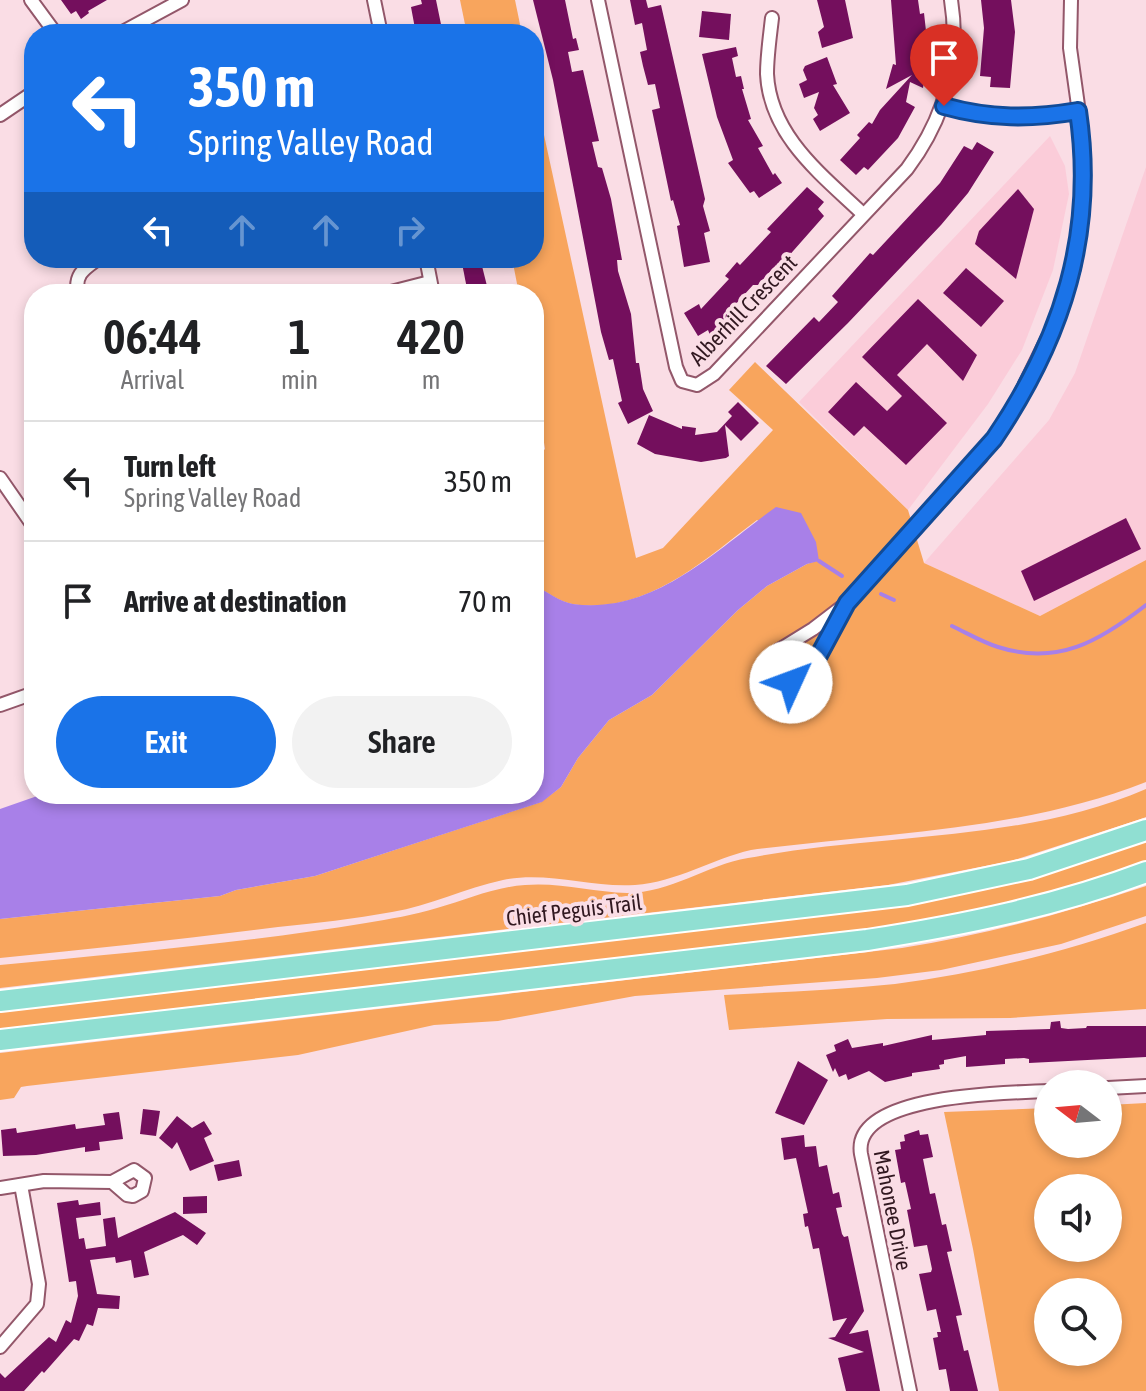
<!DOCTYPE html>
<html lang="en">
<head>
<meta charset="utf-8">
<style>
	:root { --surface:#fff; --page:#f2f2f2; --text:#202124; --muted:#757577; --line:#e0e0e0; --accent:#1a73e8 }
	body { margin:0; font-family:"Asap Condensed",sans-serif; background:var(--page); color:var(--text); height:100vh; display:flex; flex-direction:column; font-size:30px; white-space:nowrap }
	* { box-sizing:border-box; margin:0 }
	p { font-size:26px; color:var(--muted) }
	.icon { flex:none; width:44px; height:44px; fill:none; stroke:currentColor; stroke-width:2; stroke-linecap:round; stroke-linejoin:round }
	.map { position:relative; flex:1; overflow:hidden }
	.drawer { position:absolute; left:24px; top:284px; width:520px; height:520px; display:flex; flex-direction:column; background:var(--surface); border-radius:32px; box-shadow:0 4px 12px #0003 }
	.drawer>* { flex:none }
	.top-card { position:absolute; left:24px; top:24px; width:520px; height:244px; border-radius:32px; box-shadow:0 4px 12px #0003; background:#1a73e8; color:#fff; overflow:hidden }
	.needle { width:52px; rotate:286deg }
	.fabs { position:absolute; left:1034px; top:1070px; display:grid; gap:16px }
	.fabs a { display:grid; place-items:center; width:88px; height:88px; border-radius:50%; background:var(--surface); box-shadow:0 4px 12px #0003; font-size:40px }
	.pin { position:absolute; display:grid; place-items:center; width:68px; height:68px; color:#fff; margin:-82px -34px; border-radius:50% 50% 50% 0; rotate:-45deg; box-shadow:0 0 8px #0007 }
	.pin .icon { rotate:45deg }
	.me { position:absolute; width:88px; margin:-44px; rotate:47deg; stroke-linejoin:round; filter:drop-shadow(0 0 6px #0008) }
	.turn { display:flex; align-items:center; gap:28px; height:168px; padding:0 32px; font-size:36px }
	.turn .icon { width:104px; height:104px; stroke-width:2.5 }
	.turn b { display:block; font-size:56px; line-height:68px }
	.lanes { display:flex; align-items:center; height:76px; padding:0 32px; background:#0003; justify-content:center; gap:40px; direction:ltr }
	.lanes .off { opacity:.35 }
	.eta { display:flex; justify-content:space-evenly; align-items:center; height:136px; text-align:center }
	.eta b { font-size:48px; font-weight:600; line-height:56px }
	.primary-button { display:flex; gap:16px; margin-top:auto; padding:16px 32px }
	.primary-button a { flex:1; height:92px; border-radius:48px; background:var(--accent); color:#fff; font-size:32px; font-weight:600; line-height:92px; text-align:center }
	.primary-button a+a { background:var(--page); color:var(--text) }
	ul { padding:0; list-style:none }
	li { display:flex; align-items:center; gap:24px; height:120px; padding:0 32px; border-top:2px solid var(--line) }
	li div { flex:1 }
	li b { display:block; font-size:30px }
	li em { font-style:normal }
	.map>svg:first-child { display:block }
	.built { fill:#fbccd9 }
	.green { fill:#f8a55d; fill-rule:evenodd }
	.water { fill:#a880e8 }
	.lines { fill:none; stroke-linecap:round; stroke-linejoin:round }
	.stream { stroke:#a880e8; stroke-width:4 }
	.building { fill:#740f5d }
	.street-casing { stroke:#93576a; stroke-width:16 }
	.primary-casing { stroke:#fff; stroke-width:24 }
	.street { stroke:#fff; stroke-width:12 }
	.primary { stroke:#90dfd2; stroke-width:20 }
	.route-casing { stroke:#114b97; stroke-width:20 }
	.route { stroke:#1a73e8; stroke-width:14 }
	.labels { text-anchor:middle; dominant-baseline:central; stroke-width:8; stroke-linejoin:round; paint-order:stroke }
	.street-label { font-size:22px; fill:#311820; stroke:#fadde5 }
</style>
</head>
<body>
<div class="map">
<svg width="1146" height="1391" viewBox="0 0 1146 1391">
	<rect width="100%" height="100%" fill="#fadde5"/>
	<g class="built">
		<path d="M1050,136l15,30 4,28 -16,76 -31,80 -34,54 -80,106 -109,-108z"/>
		<path d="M1146,167v393l-106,56 -116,-53 125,-143 26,-47z"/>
	</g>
	<g class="green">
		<path d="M460,0h55l7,34h-55z"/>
		<path d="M534,89l102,469 27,-10 110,-118 -44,-40 26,-28 153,148 16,53 116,53 106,-56v222c-125,49 -263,51 -395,68 -39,9 -74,32 -116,35 -44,3 -87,-14 -132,-5 -38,8 -73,26 -111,32 -38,7 -76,11 -114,15 -93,12 -185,22 -278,31v-39l220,-23 16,-6 79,-14 226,-74 20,-15 17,-29 31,-38 43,-25 86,-85 29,-24 40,-22 12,-4 -62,-40c-53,40 -112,96 -185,84 -12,-2 -27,-13 -38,-19v-124l11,-12 -11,-70v-85h-15l-7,-36h22z"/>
		<path d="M1146,789v28l-5,2 -130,42 -123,24 -888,103v-23c122,-12 245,-22 366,-42 24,-4 48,-8 71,-15 29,-8 57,-21 88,-23 34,-3 68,7 102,8 44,0 79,-28 121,-35 132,-25 273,-15 398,-69z"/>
		<path d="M1146,838v26l-85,29 -143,31 -918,108v-23l900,-106z"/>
		<path d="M1146,886v30l-85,28 -120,26 -64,8 -242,18 -137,25 -64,4 -136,30 -271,31 -6,1 -7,11 -14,2v-47l902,-105c83,-13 164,-35 244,-62z"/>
		<path d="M1146,923v86l-136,9 -123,1 -158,11 -5,-35c57,-3 115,-5 171,-11 86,-11 170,-32 251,-61z"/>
		<path d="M1146,1103v288h-147l-26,-142 -29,-137 104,-4v36h60v-39zM1108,1188v60h-60v-60zM1108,1292v60h-60v-60z"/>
	</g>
	<path class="water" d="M776,507l25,6 15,29 3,19 -12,3 -40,22 -29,24 -86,85 -43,25 -31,38 -17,29 -19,15 -227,74 -79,14 -16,6 -220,23v-110l43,-15h491v-209c12,6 26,17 39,19 81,11 143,-54 203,-97z"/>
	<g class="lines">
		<g class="stream">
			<path d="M819,561l23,15"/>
			<path d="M881,594l13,6"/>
			<path d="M952,626c15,7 30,16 46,21 60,19 102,-6 148,-42"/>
		</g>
	</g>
	<g class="building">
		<path d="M61,0h46l-19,11 1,2 -8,6 -5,-8 -5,3z"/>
		<path d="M421,0h15l7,34h-27l-5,-27 11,-3z"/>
		<path d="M533,0h32l8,39 3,-1 3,12 -11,2 4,20 11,-2 16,71 -7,1 6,25 4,1 9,31 11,61h-5l1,11 13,43 5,49h3l4,26 10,22 -25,13 -10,-21 4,-2 -9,-42 -4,1 -8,-28 -48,-252z"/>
		<path d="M630,0h16l2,8 13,-3 44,194 -2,7 7,25 -6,2 6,29 -26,5 -7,-41 3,-1 -7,-25 -2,1 -19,-91 8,-2 -5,-24 -7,1 -5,-19 -3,-14 7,-2 -5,-27 -7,2z"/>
		<path d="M817,0h28l8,38 -31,10 -4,-16 6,-5z"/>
		<path d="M891,0h27l2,14 4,-1 4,36h-7l1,22 3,1 -2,16 -13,-6 -4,20 9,5 -17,31 -30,32 -4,-3 -8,8 -16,-15 20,-22 -3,-3 12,-13 3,2 8,-14 32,-35 -26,14 7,-25 3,1z"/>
		<path d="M981,0h30l4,32 -5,56 -20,-1 1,-10 -11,-1 4,-48z"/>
		<path d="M702,11l29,3 -2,26 -30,-3z"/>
		<path d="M736,47l2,9 -6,2 4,19 5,-1 3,13h-2l9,30 -3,1 15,26 -5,2 15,27 2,-2 7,10 -23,15 -5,-7 -4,2 -22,-30 5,-3 -16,-43 -15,-63z"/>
		<path d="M827,57l10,27 -4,1 17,28 -30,18 -7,-12 5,-4 -4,-7 5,-16 -15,6 -5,-14 8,-4 -4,-10 2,-4z"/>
		<path d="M977,142l17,10 -26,41 -27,32 -93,98 -62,61 -20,-18 48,-49 5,5 19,-20 -6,-6 38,-43 3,2 67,-72 24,-37 8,4z"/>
		<path d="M807,187l17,15 -6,7 6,7 -45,51 -3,-2 -18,20h-5l-19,21 3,4 -18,19 -9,6 -2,-5 -10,6 -14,-23 15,-9 2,5 28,-30 -4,-3 12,-14 3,3 31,-33 -4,-3z"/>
		<path d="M1018,189l16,20 -18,70 -41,-35 4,-13z"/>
		<path d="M461,258h19l9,36h-21z"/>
		<path d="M966,268l38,33 -23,26 -38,-34z"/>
		<path d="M918,299l59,56 -14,26 -36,-37 -30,31 50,48 -41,42 -42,-39 -10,10 -26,-24 28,-30 31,29 15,-15 -40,-39z"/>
		<path d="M738,402l21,21 -18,18 -16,-16 4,31 -3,2 -25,4 -46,-8 -18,-10 12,-29 33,14v-3l14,2 -1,7 22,-3 15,-16 -4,-4z"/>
		<path d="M1126,518l15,31 -107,52 -13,-30z"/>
		<path d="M1060,1021l1,7 7,1 18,-1 1,-2h59v31l-117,6v-4l-5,-1 -19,1v5l-39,3v-11l-22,4v4l-5,1 1,4 -28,4v3l-27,6 -16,-11 -21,9 -2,-6 -7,3 -4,-9 -2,4 -7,-17 10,-4 -2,-6 14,-6 4,9 31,-5v3l49,-11v5l54,-5v-4l64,-2 1,-7z"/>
		<path d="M798,1061l30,19 -24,45 -29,-12z"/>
		<path d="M143,1109l17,2 -4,25 -16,-2z"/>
		<path d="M119,1112l4,27 -24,3 1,8 -15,2v-5l-49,8 -33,1 -2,-26 15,-2 1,5 58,-9 1,5 29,-4 -2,-11z"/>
		<path d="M177,1116l15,12 12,-7 8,13 -8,4 10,23 -24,10 -13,-29 -5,7 -13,-11z"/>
		<path d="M919,1130l1,5 8,-1 5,23 -10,2 7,35 5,-1 7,32 4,-1 6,27 -5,1 15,63 -6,1 8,35 4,-1 10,41h-28l-4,-22 -7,1 -6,-32 5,-1 -1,-5h4l-5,-23 -9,2 -8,-37 12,-2 1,-3 -5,-24 -13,2 -7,-37 4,-1 -6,-27 -4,1 -6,-33 6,-1 -1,-7 5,-1 -1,-6z"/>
		<path d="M804,1135l1,12 11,-1 3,21 8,-2 6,29 6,-2 3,15 -6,1 6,26 2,3 4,-1 16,75 -15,23 19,-4 12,61h-34l-8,-33 26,-6 -36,-14 7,-1 12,-19 -14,3 -14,-73 -6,1 -5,-23 -3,1 -2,-13 5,-1 -12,-55 -12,2 -3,-22z"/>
		<path d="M239,1160l3,16 -24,5 -4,-16z"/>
		<path d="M207,1196v17l-24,1v-17z"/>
		<path d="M78,1200l1,5 21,-3 1,13 -25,3 3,21 5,-1 2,11 20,-3 -3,-27 12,-2 3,21 57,-26 31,21 -9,12 -14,-10 -39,17 5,23 -15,3 -3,-18 -15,3 -1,-6 -25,3 7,34 23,2 -1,13 -21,-1 -5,18 -6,-2 -8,17 -5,-2 -30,34 -2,-2 -18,20h-24v-18l5,5 44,-41 7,5 10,-22 5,3 7,-27 -2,-15 -7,1 -12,-79z"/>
	</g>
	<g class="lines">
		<g class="street-casing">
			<g id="street">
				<path d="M31,0l25,34"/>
				<path d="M374,0l7,34"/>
				<path d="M598,0l78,367 6,14 15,4 17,-11 193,-205c38,-51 54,-106 44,-169"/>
				<path d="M772,18c-2,18 -5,38 -5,56 3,62 55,101 96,140"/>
				<path d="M119,34l63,-34"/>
				<path d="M944,106c46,13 87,13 134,5"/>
				<path d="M0,115l34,-23"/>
				<path d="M426,258l7,36"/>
				<path d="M78,294c-4,-20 6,-25 21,-36"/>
				<path d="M383,294l47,-12"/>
				<path d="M0,478l34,49"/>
				<path d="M847,603c-10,18 -35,83 -59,79 -9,-2 -14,-10 -17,-18l8,-14 34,-21 34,-26 134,-146 30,-44 42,-86 21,-59 10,-73 -2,-61 -12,-86 1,-48"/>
				<path d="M0,705l34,-12"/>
				<path d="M1108,1088l38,-2"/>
				<path d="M0,1188l44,-7 68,1 22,-12 11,8 -3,13 -9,5 -6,-1 -15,-13"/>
				<path d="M0,1347l37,-43 2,-20 -18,-99"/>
				<path d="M910,1391l-49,-237c-10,-61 149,-61 187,-63"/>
			</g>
		</g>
		<g class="primary-casing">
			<g id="primary">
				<path d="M0,1001l907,-106 122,-26 117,-39"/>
				<path d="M0,1040l867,-100c96,-15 189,-34 279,-68"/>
			</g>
		</g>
		<use href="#street" class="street"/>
		<use href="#primary" class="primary"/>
	</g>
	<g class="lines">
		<g class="route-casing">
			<path id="route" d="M791,682l12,-5 9,-9 35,-65 147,-164c69,-102 102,-206 84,-328 -47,8 -88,8 -134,-5"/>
		</g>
		<use href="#route" class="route"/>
	</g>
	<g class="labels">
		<g class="street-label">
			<text transform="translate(743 310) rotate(-46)">Alberhill Crescent</text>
			<text transform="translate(574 910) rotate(-7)">Chief Peguis Trail</text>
			<text transform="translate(893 1210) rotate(79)">Mahonee Drive</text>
		</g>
	</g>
</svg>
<div class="fabs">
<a><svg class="needle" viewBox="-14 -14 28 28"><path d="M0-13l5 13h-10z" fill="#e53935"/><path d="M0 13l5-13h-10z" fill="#757577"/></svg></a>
<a><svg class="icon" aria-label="sound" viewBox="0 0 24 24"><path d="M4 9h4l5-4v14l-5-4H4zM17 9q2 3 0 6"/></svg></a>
<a><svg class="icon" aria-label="search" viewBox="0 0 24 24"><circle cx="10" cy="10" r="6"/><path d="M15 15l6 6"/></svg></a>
</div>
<div class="pin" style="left:944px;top:106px;background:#d93025"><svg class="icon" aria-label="arrive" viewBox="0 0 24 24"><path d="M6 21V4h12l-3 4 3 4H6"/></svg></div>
<svg class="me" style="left:791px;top:682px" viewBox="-20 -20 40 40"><circle r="19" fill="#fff"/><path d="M0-13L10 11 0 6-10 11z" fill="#1a73e8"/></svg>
<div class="top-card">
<div class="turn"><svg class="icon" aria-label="left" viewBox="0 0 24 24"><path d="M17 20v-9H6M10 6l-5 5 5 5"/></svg><div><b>350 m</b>Spring Valley Road</div></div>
<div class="lanes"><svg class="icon" aria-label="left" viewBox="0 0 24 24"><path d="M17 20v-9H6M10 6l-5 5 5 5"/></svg><svg class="icon off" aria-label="ahead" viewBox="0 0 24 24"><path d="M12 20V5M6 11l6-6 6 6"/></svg><svg class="icon off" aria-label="ahead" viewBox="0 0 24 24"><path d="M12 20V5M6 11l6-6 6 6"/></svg><svg class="icon off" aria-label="right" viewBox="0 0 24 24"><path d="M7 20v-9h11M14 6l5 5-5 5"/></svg></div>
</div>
<section class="drawer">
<div class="eta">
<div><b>06:44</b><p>Arrival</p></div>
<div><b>1</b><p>min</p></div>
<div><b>420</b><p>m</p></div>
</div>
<ul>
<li><svg class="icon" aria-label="left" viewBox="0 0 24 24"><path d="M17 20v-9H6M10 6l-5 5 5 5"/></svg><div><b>Turn left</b><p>Spring Valley Road</p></div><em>350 m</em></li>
<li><svg class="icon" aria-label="arrive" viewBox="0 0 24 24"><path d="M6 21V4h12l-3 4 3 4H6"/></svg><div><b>Arrive at destination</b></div><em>70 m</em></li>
</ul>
<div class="primary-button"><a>Exit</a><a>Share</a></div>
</section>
</div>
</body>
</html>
